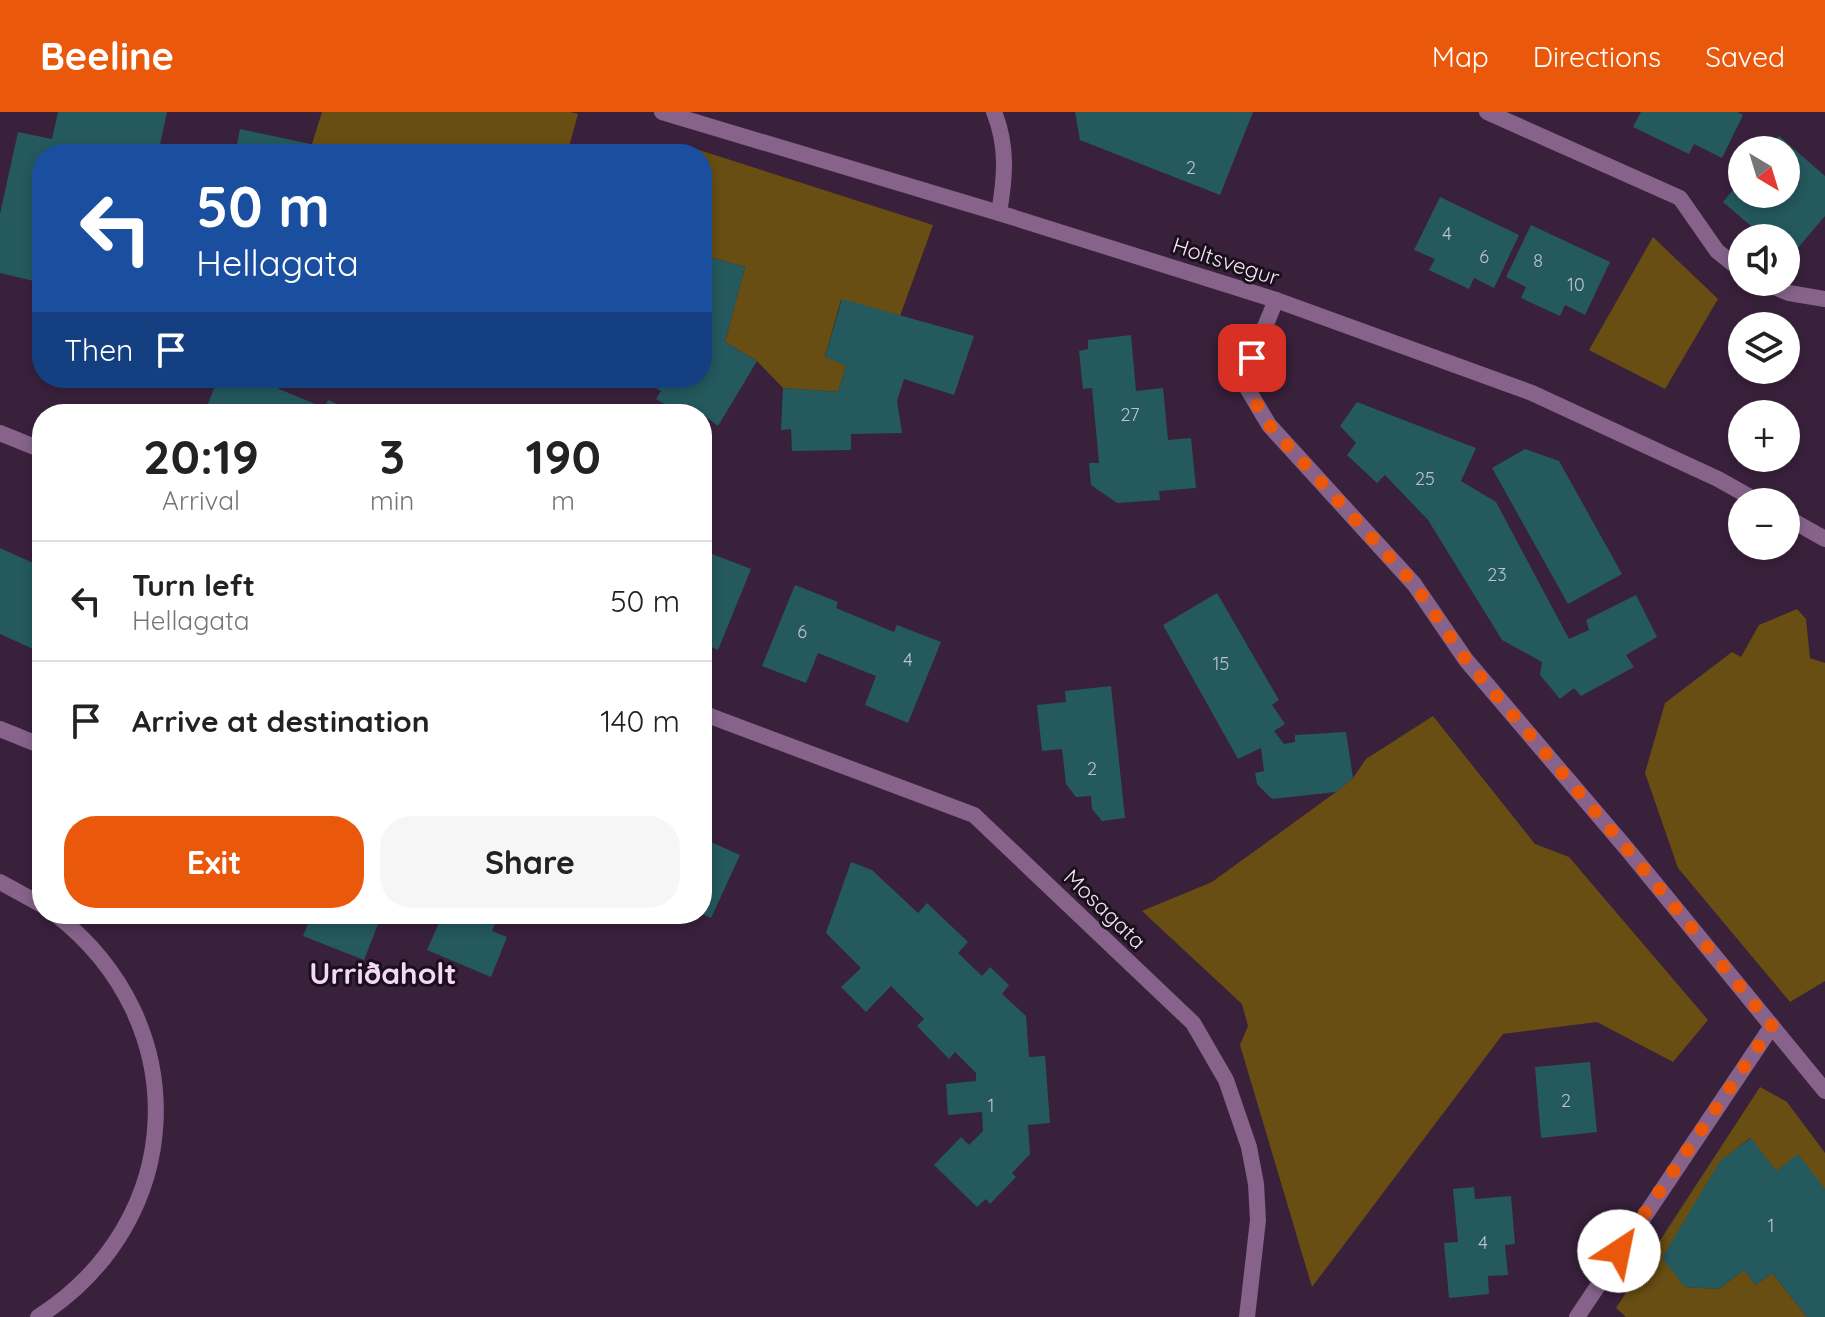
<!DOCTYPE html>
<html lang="en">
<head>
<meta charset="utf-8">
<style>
	:root { --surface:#fff; --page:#f6f6f6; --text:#222; --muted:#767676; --line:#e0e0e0; --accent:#ea580c }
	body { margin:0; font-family:Quicksand,sans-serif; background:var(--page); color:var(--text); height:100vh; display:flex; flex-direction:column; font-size:30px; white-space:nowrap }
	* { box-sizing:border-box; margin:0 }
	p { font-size:26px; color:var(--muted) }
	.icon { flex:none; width:44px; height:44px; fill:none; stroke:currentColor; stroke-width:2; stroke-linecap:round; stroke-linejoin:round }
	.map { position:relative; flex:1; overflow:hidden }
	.drawer { position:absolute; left:32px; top:292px; width:680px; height:520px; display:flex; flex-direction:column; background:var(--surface); border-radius:32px; box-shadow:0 4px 12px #0003 }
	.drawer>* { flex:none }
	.hud { position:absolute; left:32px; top:32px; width:680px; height:244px; border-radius:32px; box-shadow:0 4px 12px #0003; background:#1a4fa0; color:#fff; overflow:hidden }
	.needle { width:52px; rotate:142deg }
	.buttons { position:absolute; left:1728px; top:24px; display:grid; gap:16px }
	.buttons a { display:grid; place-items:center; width:72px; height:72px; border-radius:50%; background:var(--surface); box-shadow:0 4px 12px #0003; font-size:40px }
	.pin { position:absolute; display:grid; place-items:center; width:68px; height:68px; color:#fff; margin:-34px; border-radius:16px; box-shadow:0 4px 12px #0006 }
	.me { position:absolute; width:88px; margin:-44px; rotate:34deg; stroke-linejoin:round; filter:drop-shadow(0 0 6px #0008) }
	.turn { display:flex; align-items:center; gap:28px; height:168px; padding:0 32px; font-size:36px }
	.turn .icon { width:104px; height:104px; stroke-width:2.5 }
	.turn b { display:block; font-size:56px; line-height:68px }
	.then { display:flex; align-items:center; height:76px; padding:0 32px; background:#0003; gap:16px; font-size:30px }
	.eta { display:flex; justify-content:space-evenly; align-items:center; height:136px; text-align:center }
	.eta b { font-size:48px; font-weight:700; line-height:56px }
	.button { display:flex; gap:16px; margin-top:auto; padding:16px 32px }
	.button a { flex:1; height:92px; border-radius:32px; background:var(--accent); color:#fff; font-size:32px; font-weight:700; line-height:92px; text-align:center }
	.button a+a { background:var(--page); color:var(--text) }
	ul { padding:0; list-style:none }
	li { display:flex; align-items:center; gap:24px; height:120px; padding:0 32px; border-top:2px solid var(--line) }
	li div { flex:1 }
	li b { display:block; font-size:30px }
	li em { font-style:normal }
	header { display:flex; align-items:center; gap:48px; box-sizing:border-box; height:112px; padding:0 40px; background:var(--accent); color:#fff }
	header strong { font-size:38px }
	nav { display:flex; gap:44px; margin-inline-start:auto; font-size:28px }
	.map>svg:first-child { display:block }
	.green { fill:#684e12 }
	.building { fill:#24595e }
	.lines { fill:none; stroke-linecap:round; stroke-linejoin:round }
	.service { stroke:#87638b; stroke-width:16 }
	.minor { stroke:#87638b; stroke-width:16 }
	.tertiary { stroke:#87638b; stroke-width:16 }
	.route { stroke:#ea580c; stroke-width:14; stroke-dasharray:0 25.2 }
	.labels { text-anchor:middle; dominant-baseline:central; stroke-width:6; stroke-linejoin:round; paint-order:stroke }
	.number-label { font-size:18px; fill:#c1c2d0 }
	.street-label { font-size:22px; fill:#f5e5f6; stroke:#1a101b }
	.district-label { font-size:30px; font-weight:bold; fill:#f6d7f9; stroke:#1a101b }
</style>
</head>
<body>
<header>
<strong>Beeline</strong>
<nav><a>Map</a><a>Directions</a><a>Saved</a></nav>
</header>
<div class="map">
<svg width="1825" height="1205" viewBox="0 0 1825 1205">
	<rect width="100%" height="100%" fill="#39213c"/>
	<g class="green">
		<path d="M322,0h248l8,2 -11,40h-208l-47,-10z"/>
		<path d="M696,37l237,76 -33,91 -59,-16 -16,56 21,10 -8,26 -55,-4 -26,-27 -32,-19 20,-75 -43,-12v-101h-7z"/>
		<path d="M1653,125l65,62 -53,90 -76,-39z"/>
		<path d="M1797,497l9,10 4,39 15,5v318l-35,21 -112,-134 -33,-95 20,-70 67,-51 9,5 18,-32z"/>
		<path d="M1433,604l102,128 34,13 139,163 -35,42 -76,-40 -94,12 -191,253 -72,-242 8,-19 -6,-22 -100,-93 70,-29 124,-90 17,-14 13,-19z"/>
		<path d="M1760,975l27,15 38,51v36l-49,-18 -26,-33 -30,24 -57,96 23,29 33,2 25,-19 12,15 16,-12 35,44h-181l-10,-9z"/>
	</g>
	<g class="building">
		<path d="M58,0h109l-9,42h-116v129l-42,-10v-59l18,-82 34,7z"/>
		<path d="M1075,0h178l-33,83 -140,-55z"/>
		<path d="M1641,0h96l6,3 -21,43 -28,-14 -5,10 -56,-27z"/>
		<path d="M240,17l113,24v1h-118z"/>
		<path d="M1779,24l46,40v40l-28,33 -23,-20 -9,9 -42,-36 19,-23v15h44v-44h-19z"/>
		<path d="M1440,85l79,38 -25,53 -20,-10 -5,11 -40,-19 6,-11 -21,-9z"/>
		<path d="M1531,113l79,37 -25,53 -20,-10 -5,11 -39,-18 5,-11 -20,-10z"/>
		<path d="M702,143l43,12 -20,75 32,19 -39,65 -16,-12 -11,-4 -2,4h-8l-25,-15 5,-8 -23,-13h64z"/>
		<path d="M842,187l132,37 -20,59 -50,-16 -7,22 5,32 -51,1v16l-59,1 -1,-22 -10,1 2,-42 55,4 8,-26 -21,-9z"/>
		<path d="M1131,223l5,56 27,-3 5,52 23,-2 5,50 -37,3 1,9 -43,3 -26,-18 -2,-22h10l-7,-75 -9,1 -4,-38 9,-2v-9z"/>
		<path d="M218,266h51l-2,6 58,24 3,-8 33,14h-157z"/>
		<path d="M1357,290l119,46 -15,33 35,21 73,137 20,-9 -3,-10 50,-25 21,42 -31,18 8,12 -53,29 -7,-8 -14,11 -20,-24 2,-13 -40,-22 -74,-120 -43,-45 -8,8 -30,-28 9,-12 -16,-17z"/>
		<path d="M1525,337l34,12 63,113 -54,30 -76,-136z"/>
		<path d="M0,436l42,19v86l-42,-19z"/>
		<path d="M707,440l44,17 -33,81 -16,-7v-85l2,1z"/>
		<path d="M795,473l43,17 -2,6 58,24 3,-7 44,17 -33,81 -43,-18 11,-29 -58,-23 -12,30 -44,-17z"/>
		<path d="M1217,481l62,107 -7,5 13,19 -11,7 10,13 11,-2v-7l51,-3 7,46 -17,14 -64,7 -15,-15 -2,-11 9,-2 -3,-23 -23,11 -75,-134z"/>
		<path d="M1111,574l14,132 -23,3 -10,-12 -1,-13 -15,1 -10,-13 -4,-35 -20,2 -5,-46 29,-3 -1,-11z"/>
		<path d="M702,726l38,17 -29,63 -9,-4z"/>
		<path d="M851,750l21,8 46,43 9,-10 41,39 -10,11 24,23 8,-9 19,18 -7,9 24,22 3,41 16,-1 5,67 -22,2 2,29 -18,19 4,4 -26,27 -4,-5 -9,8 -43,-42 27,-28 8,8 14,-14 -1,-19 -34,3 -2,-31 30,-3v-8l-21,-21 -6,7 -32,-33 7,-7 -33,-33 -25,26 -25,-25 20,-19 -35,-35z"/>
		<path d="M312,802h70l-18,46 -61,-24z"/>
		<path d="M443,802h56l-7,17 15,6 -16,40 -64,-27z"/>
		<path d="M1590,950l7,70 -56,6 -6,-71z"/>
		<path d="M1751,1026l25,33 22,-17 27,35v128h-18l-35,-44 -16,12 -12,-15 -25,19 -34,-2 -23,-29 58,-97z"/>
		<path d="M1474,1075l1,12 36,-3 4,48 -10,1 3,30 -20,1 1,18 -40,4 -5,-55 14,-1 -5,-53z"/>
	</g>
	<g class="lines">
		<path class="service" d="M0,617l42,17"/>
		<g class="minor">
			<path d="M994,0c14,34 11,66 5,101"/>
			<path d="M1487,0l193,86 37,53 25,20"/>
			<path d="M1762,170l27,11 36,6"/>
			<path d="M1276,188l-24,58 -5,30 22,37 145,159 52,76 161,189 198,242"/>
			<path d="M0,321l42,17"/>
			<path d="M702,601l272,102 219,208 33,57 23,67 7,37 2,36 -11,97"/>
			<path d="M0,770l42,23"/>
			<path d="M38,1205c150,-96 158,-294 17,-403"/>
			<path d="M1577,1205l195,-291"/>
		</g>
		<g class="tertiary">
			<path d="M662,0l337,101 277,87 256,93 186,86 41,23"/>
			<path d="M1786,405l39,22"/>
		</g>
	</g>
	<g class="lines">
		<path class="route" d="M1252,246l-5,30 22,37 145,159 52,76 161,189 145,177 -153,225"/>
	</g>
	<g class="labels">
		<g class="number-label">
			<text x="1191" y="55">2</text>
			<text x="1447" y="121">4</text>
			<text x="1484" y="144">6</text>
			<text x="1538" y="148">8</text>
			<text x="1576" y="172">10</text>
			<text x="1130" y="302">27</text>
			<text x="1425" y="366">25</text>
			<text x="1497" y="462">23</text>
			<text x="802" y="519">6</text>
			<text x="908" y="547">4</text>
			<text x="1221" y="551">15</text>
			<text x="1092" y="656">2</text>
			<text x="1566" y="988">2</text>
			<text x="991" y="993">1</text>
			<text x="1771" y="1113">1</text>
			<text x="1483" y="1130">4</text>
		</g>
		<g class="street-label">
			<text transform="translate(1226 149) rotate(18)">Holtsvegur</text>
			<text transform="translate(1105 797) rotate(44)">Mosagata</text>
		</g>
		<g class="district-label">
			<text x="383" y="861">Urriðaholt</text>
		</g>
	</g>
</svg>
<div class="buttons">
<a><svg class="needle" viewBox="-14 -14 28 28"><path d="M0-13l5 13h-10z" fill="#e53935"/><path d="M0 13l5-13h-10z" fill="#767676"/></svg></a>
<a><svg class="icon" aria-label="sound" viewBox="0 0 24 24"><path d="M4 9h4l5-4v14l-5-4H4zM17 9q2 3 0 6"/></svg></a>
<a><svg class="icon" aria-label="layers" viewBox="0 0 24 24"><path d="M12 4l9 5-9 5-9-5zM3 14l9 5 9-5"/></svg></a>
<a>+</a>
<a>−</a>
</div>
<div class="pin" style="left:1252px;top:246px;background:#d93025"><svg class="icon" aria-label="arrive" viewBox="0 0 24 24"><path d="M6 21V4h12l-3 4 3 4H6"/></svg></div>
<svg class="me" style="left:1619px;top:1139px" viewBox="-20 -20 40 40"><circle r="19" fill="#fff"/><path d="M0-13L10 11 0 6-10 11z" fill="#ea580c"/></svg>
<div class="hud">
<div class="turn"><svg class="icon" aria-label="left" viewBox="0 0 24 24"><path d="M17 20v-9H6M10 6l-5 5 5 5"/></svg><div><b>50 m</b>Hellagata</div></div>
<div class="then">Then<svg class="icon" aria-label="arrive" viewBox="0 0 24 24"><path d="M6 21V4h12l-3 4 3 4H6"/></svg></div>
</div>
<section class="drawer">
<div class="eta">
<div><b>20:19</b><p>Arrival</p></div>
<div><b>3</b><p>min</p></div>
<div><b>190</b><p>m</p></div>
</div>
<ul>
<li><svg class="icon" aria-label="left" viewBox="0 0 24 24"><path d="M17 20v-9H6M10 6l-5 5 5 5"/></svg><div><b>Turn left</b><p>Hellagata</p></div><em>50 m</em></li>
<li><svg class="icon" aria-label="arrive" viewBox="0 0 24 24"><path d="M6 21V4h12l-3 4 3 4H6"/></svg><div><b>Arrive at destination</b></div><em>140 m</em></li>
</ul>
<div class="button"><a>Exit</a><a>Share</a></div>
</section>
</div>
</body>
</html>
